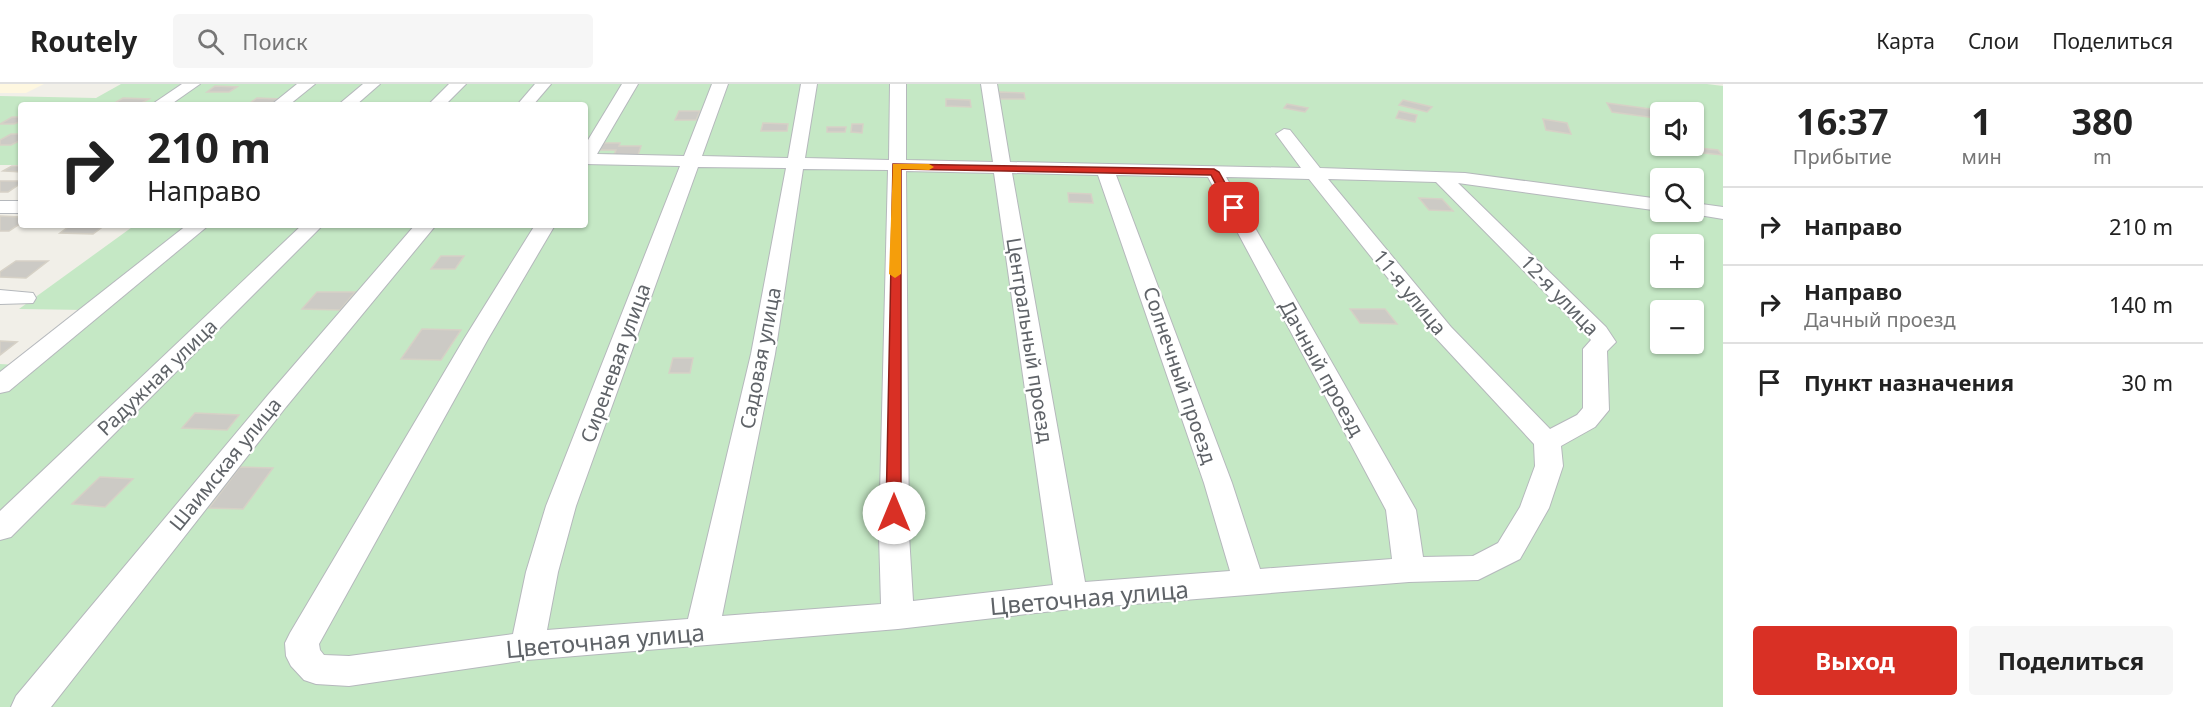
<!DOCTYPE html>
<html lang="ru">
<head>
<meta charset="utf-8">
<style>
	:root { --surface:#fff; --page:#f6f6f6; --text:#222; --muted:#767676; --line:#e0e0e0; --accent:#d93025 }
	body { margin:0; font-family:"Noto Sans",sans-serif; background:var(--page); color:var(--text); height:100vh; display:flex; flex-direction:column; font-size:22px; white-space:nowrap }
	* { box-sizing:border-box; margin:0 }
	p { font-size:20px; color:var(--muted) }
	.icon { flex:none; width:33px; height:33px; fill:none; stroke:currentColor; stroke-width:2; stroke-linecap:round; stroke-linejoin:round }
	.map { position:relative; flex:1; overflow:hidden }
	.sheet { display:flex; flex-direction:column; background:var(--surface); width:480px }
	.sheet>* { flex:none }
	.banner { position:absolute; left:18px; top:18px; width:570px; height:126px; border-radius:6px; box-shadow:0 2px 4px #0004; background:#fff; color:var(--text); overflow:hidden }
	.tools { position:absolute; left:1650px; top:18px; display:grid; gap:12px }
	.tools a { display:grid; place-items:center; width:54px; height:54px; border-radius:6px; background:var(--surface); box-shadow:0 2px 4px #0004; font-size:30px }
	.pin { position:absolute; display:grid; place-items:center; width:51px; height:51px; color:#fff; margin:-26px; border-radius:12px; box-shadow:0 3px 9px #0006 }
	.me { position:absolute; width:66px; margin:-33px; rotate:0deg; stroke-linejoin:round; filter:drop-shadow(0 0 4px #0008) }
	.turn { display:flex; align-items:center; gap:21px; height:126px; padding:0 30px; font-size:27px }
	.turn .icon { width:78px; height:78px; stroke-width:2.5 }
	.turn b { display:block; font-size:42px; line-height:51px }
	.eta { display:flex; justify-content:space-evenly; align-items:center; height:102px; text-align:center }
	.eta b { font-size:36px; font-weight:700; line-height:42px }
	.primary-button { display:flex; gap:12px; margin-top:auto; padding:12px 30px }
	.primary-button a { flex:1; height:69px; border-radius:6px; background:var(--accent); color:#fff; font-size:24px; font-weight:700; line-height:69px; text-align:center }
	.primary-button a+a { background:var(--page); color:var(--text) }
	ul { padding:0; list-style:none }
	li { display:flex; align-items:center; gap:18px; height:78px; padding:0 30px; border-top:2px solid var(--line) }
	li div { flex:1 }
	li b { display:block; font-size:22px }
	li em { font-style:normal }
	header { display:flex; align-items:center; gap:36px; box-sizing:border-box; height:84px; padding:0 30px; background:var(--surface); border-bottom:2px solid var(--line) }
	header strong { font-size:28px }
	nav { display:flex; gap:33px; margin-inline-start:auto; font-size:21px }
	.search { width:420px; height:54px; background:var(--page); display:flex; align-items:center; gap:15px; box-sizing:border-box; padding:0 21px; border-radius:6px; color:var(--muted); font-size:22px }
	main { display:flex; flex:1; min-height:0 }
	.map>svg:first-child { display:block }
	.commercial { fill:#fef7e0 }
	.green { fill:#c5e8c5; fill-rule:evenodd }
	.building { fill:#cccac5; stroke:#d6d1c6; stroke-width:1.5 }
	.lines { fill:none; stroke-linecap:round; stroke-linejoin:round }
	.street-casing { stroke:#b5b8bc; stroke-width:2 }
	.street { fill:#fff; fill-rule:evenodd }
	.route { fill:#d93025; stroke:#8d1f18; stroke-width:1.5 }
	.slow { fill:#f59e0b }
	.labels { text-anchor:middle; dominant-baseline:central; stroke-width:4.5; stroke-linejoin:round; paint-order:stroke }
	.street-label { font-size:20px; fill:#5f6368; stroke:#fff }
	.near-street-label { font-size:24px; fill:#5f6368; stroke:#fff }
</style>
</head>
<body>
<header>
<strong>Routely</strong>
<div class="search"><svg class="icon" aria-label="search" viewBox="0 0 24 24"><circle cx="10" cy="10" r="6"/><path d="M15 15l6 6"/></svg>Поиск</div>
<nav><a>Карта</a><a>Слои</a><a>Поделиться</a></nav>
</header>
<main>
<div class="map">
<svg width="1723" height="623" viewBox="0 0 1723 623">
	<rect width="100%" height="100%" fill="#f1efe8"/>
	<path class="commercial" d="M0,0h44l-18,9h-26z"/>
	<path class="green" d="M121,0h1586l16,2v621h-1723v-343l16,1 70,-55 -67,-1 116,-84h450v-120h-564v60h-21v-69l96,2zM1660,28h34v34h-34zM1660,94h34v34h-34zM1660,160h34v34h-34zM1660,226h34v34h-34z"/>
	<g class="building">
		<path d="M215,2l22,1 -8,5h-22z"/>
		<path d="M999,8l25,1 1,6h-25z"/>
		<path d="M123,14l26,1 -11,6h-27z"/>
		<path d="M257,14l23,1 -8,5 -22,-1z"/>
		<path d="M946,15l24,1 1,7 -25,-1z"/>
		<path d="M1403,16l29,7 -5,5 -28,-7z"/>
		<path d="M1607,19l43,6 6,9 -44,-6z"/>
		<path d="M1287,20l21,4 -3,4 -21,-4z"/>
		<path d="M679,27h21l-4,9h-21z"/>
		<path d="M1399,27l18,4 -2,7 -19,-4z"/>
		<path d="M12,33h9v4l-7,3h-14z"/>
		<path d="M1543,35l24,4 4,11 -25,-4z"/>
		<path d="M763,39l25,1 -1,7h-26z"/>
		<path d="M852,40h11l-1,9 -11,-1z"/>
		<path d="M827,43h19l-1,5h-18z"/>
		<path d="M11,50h10v6l-10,5h-11v-5z"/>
		<path d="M603,59h17l-1,3h22l-4,12h-24l3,-8h-16z"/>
		<path d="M1699,64l19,2 4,5 -19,-2z"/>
		<path d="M12,82h9v6l-18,-1z"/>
		<path d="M0,97h21v2l-13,9h-8z"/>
		<path d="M1068,109l23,1 2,9 -24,-1z"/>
		<path d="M1419,114l23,1 11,12 -24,-1z"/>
		<path d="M0,132l21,1v6l-12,8h-9z"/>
		<path d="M71,141h34l-12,9 -33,-1z"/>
		<path d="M441,172h23l-9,13h-24z"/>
		<path d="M16,177h32l-22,17 -26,-1v-5z"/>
		<path d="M317,208h38l-15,18 -38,-1z"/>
		<path d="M1350,225h35l12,15 -37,-1z"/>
		<path d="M422,245l39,1 -20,30 -40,-1z"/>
		<path d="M0,257l17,1 -17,13z"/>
		<path d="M673,274h20l-3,15h-21z"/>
		<path d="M195,329l44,2 -12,15 -45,-2z"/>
		<path d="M240,383l33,1 -30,41 -34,-1z"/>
		<path d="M100,393l33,2 -28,28 -33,-3z"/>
	</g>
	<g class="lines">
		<g class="street-casing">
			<g id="street">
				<path d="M182,0h18l-30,21h-19z"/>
				<path d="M297,0h18l-26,21h-18z"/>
				<path d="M363,0h17l-24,21h-18z"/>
				<path d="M449,0h17l-21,21h-17z"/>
				<path d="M535,0h16l-18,21h-16z"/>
				<path d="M622,0h16l-41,70 87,2 28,-72h16l-26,72 86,2 13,-74h16l-12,74 84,2 1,-76h16v76l87,2 -12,-78h16l13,78 291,6 -25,-34 8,-5 6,1 30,38 145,5 195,26v12l-202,-28 148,144 10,15 -9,9 2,59 -14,17 -34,19 2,20 -14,42 -29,51 -42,21 -69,2 -338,27 -173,20 -371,31 -178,26 -33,-2 -12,-4 -13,-14 -5,-10 -1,-13 5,-10 174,-294 71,-114h20l-67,114 -169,305 1,6 4,5 25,1 164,-22 13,-62 20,-66 134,-340 -95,-2v-19zM698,83l88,1 -35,186 -63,265 -141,11 11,-58 18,-66zM803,85l85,1 -9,365 2,69 -159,12 53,-262zM906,87l88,2 59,412 -140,16 -4,-66zM1012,89l86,2 106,308 26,88 -145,11zM1116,91l92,2 178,333 6,49 -132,10 -28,-86zM1226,93l83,2 126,158 99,107 1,22 -15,41 -22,36 -25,13 -50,1 -7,-47zM1328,95l108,3 152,154 3,4 -8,9v59l-6,7 -27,14 -99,-102z"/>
				<rect x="0" y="117" width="21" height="12"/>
				<path d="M1694,119l29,4v12l-36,-6 -1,-1h8z"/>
				<path d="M187,141h22l-200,166 -9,2v-21z"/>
				<path d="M302,141h21l-312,312 -11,3v-29z"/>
				<path d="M415,141h21l-150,182 -235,300h-40l5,-11 252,-301z"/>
				<path d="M0,206l33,3 3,5 -3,5 -33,1z"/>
			</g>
		</g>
		<use href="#street" class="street"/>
	</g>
	<path class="route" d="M893,80l321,5 5,3 20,36 -9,3 -19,-36 -310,-6v344l-2,4h-11l-2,-4z"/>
	<path class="slow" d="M893,80h36l5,3 -5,3 -28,-1v105l-6,4 -6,-4z"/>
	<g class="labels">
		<g class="street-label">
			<text transform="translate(1410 208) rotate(51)">11-я улица</text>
			<text transform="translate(1560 211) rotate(46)">12-я улица</text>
			<text transform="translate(1030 256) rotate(81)">Центральный проезд</text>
			<text transform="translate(760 274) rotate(-79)">Садовая улица</text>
			<text transform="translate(615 279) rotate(-70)">Сиреневая улица</text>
			<text transform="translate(1322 284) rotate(61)">Дачный проезд</text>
			<text transform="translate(1180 291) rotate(71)">Солнечный проезд</text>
			<text transform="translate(157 293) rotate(-44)">Радужная улица</text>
			<text transform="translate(225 380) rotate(-51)">Шаимская улица</text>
		</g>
		<g class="near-street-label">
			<text transform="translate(1089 513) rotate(-5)">Цветочная улица</text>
			<text transform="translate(605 556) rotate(-5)">Цветочная улица</text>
		</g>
	</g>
</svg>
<div class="tools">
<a><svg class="icon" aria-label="sound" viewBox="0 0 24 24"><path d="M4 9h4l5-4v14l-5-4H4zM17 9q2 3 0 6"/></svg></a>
<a><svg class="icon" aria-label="search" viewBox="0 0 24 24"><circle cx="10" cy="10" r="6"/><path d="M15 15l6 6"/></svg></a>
<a>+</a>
<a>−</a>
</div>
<div class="pin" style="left:1234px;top:124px;background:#d93025"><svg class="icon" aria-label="arrive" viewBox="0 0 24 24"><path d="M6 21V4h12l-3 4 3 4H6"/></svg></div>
<svg class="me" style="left:894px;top:429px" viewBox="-20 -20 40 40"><circle r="19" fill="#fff"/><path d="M0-13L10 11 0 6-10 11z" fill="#d93025"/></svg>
<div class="banner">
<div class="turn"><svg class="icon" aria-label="right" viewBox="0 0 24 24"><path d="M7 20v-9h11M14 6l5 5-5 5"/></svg><div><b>210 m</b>Направо</div></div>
</div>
</div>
<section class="sheet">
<div class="eta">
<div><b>16:37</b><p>Прибытие</p></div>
<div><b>1</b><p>мин</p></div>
<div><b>380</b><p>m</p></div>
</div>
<ul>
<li><svg class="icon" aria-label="right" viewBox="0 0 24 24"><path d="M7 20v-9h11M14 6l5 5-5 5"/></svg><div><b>Направо</b></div><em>210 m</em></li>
<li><svg class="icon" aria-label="right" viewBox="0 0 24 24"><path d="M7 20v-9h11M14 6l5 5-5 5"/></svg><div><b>Направо</b><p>Дачный проезд</p></div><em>140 m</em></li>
<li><svg class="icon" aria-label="arrive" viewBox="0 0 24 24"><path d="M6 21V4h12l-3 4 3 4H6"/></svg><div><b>Пункт назначения</b></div><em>30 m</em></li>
</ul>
<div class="primary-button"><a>Выход</a><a>Поделиться</a></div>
</section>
</main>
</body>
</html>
